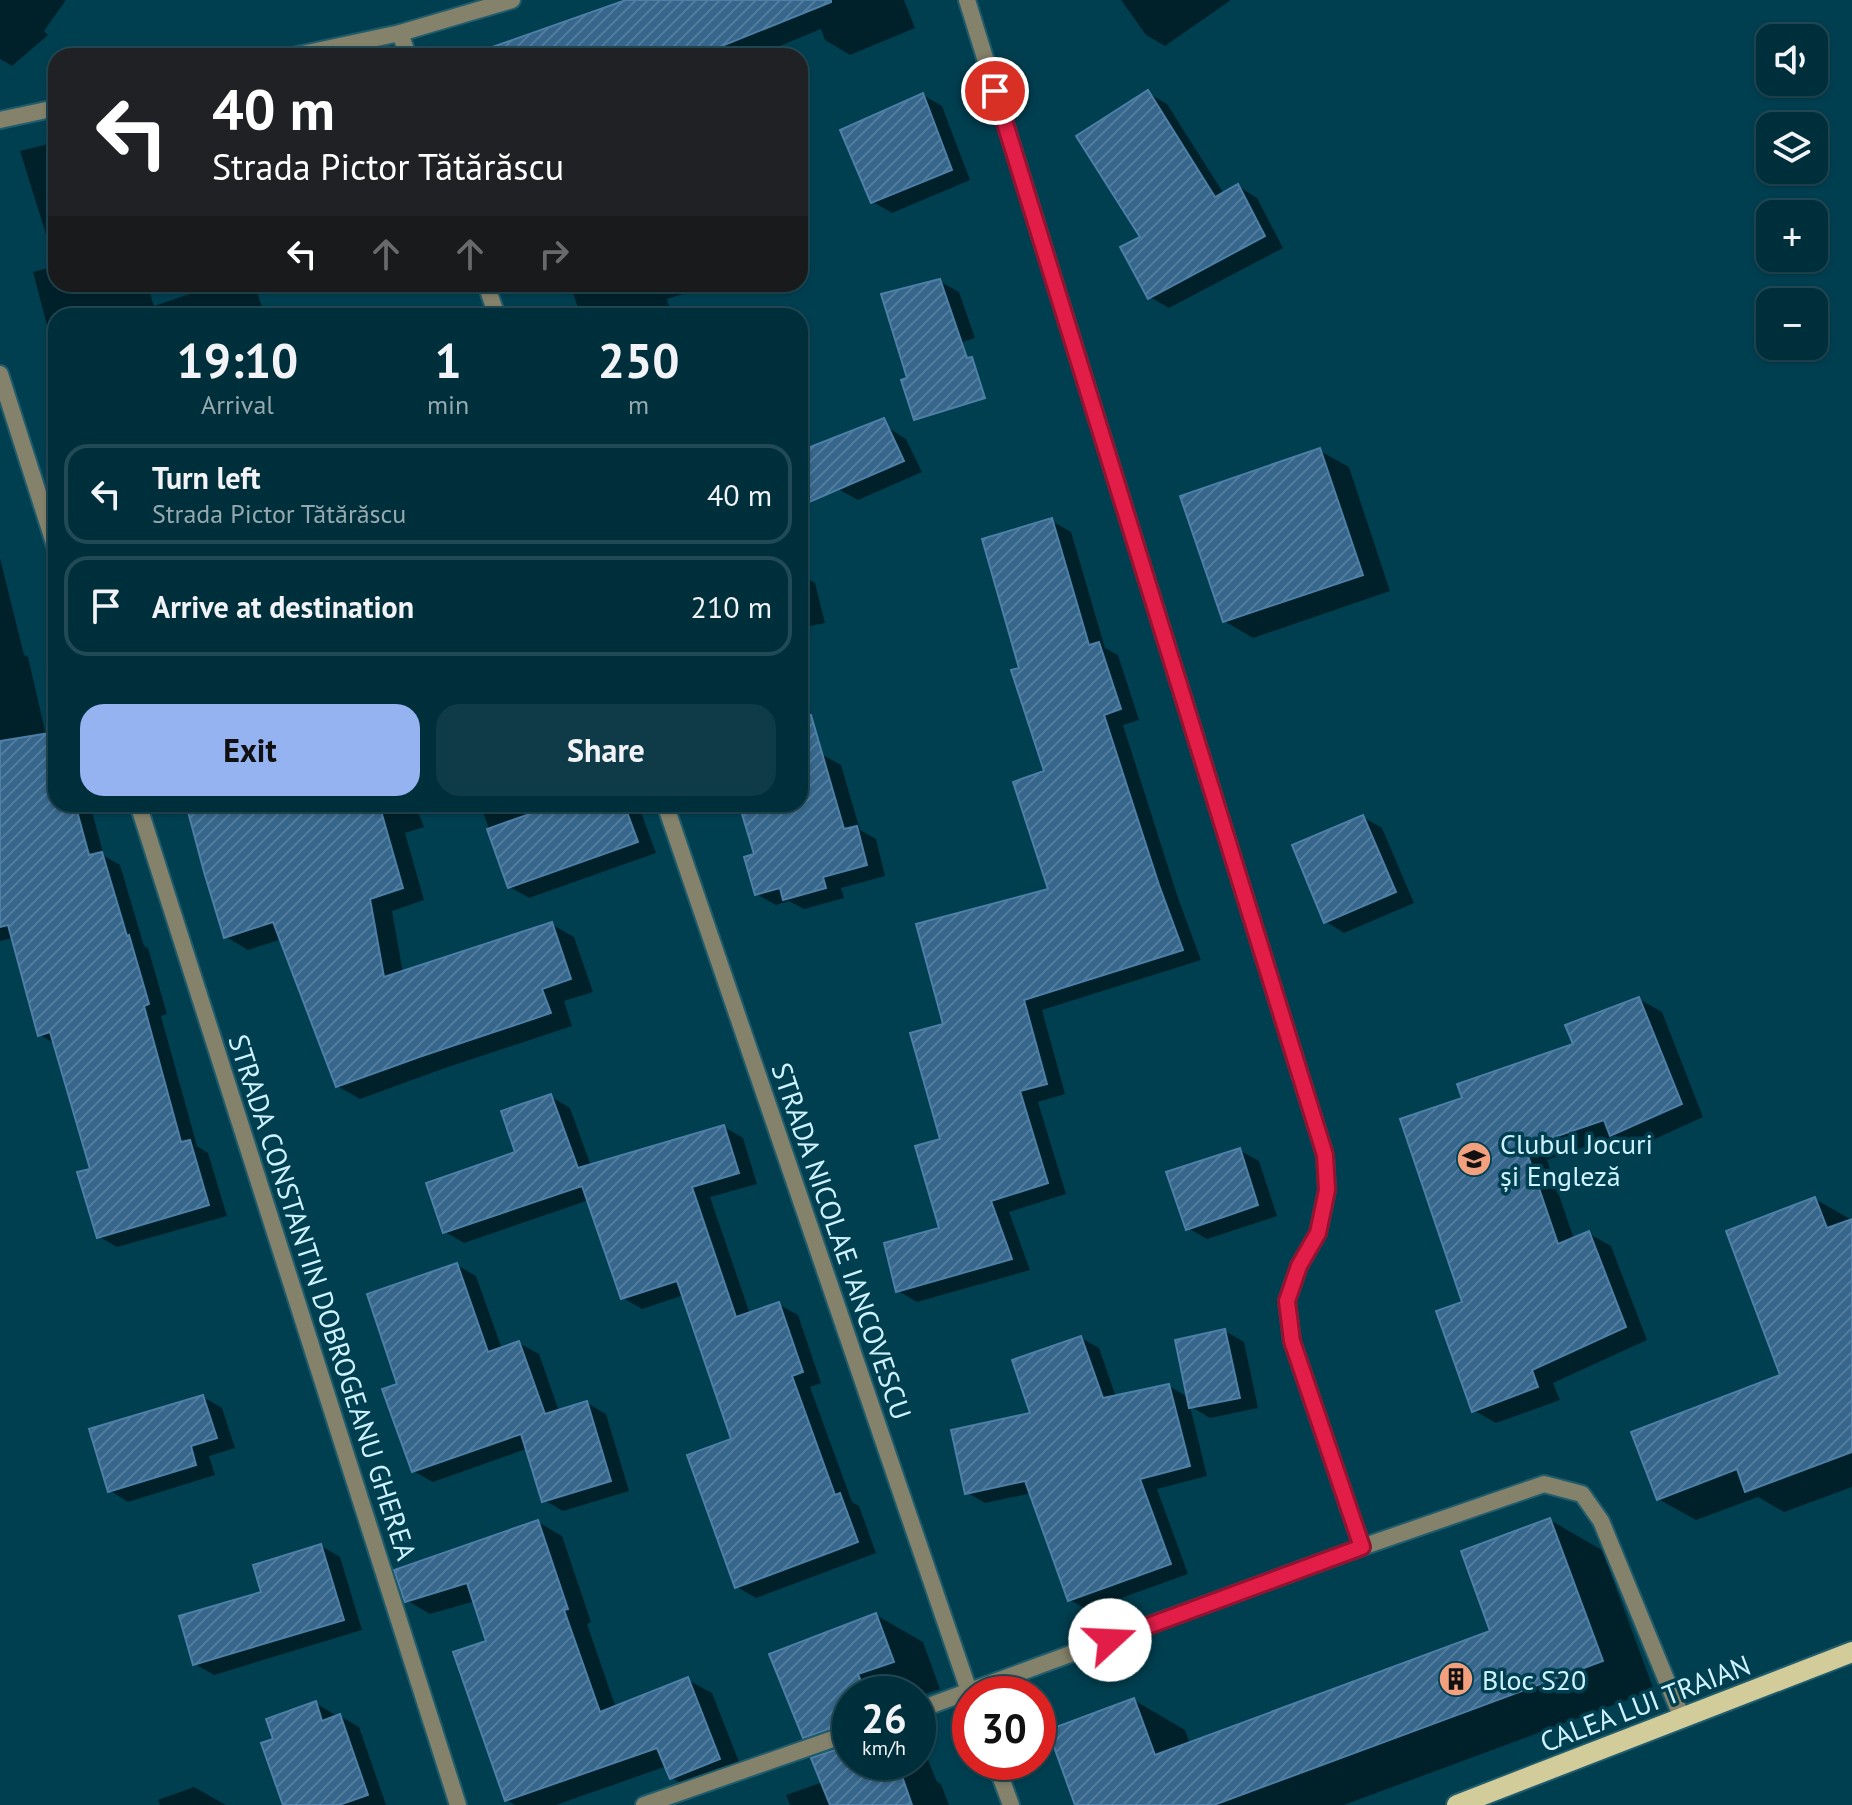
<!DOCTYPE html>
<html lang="en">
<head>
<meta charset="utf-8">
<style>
	:root { --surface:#002f3c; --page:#0e3b47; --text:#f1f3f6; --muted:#95a9af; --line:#224a56; --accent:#95b2f1 }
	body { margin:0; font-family:"PT Sans",sans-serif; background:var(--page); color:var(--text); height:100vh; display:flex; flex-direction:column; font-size:30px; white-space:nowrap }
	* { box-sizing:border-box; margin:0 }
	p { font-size:26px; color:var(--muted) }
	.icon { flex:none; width:44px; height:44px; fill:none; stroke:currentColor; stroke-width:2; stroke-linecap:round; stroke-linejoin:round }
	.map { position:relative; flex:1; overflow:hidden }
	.sheet { position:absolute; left:48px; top:308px; width:760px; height:504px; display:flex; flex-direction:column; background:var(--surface); border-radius:24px; box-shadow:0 2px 6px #0004,0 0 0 2px var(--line) }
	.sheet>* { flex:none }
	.top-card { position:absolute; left:48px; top:48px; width:760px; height:244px; border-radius:24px; box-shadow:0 2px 6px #0004,0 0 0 2px var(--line); background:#202124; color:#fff; overflow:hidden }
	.tools { position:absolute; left:1756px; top:24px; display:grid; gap:16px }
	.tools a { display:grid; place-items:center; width:72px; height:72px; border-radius:16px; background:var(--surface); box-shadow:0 2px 6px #0004,0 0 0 2px var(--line); font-size:40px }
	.speed { position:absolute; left:832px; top:1676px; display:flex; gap:16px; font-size:40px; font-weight:700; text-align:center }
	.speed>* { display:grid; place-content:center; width:104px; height:104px; border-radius:50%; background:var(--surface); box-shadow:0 2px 6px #0004,0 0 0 2px var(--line); line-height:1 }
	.speed small { font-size:20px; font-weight:400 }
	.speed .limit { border:12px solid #d22; background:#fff; color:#111 }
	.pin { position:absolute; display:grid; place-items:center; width:68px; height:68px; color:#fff; margin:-34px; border:4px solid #fff; border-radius:50%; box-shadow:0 2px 8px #0007 }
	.me { position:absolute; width:88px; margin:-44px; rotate:70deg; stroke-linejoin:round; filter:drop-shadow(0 0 6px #0008) }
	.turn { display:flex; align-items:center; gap:28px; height:168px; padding:0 32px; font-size:36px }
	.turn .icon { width:104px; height:104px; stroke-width:2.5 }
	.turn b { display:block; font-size:56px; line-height:68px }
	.lanes { display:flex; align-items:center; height:76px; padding:0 32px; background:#0003; justify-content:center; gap:40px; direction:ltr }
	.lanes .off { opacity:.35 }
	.eta { display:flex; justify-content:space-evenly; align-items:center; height:136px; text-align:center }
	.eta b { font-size:48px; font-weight:600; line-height:56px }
	.cta { display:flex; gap:16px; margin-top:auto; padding:16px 32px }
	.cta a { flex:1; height:92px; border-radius:24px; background:var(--accent); color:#111; font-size:32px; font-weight:600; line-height:92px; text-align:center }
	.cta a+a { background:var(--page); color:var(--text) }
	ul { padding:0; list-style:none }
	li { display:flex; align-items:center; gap:24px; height:100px; margin:0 16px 12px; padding:0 16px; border:4px solid var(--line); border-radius:24px }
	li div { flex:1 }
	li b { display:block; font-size:30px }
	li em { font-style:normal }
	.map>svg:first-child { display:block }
	.shadow { fill:#0007 }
	.building { fill:url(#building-hatch); stroke:#4e7fa6; stroke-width:2 }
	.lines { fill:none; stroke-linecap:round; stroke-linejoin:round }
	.minor-casing { stroke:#215c6c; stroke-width:20 }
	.primary-casing { stroke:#215c6c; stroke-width:24 }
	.minor { stroke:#84826a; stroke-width:16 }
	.primary { stroke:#d1cc99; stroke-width:20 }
	.route-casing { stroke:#92132f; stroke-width:20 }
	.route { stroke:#e11d48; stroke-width:14 }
	.labels { text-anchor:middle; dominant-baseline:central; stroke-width:7; stroke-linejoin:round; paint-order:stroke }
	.poi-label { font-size:28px; fill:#cff2ff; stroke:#003f50; text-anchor:start }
	.street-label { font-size:28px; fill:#cff2ff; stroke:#003f50 }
</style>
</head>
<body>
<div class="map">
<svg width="1852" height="1805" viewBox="0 0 1852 1805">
	<defs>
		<pattern id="building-hatch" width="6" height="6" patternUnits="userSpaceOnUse" patternTransform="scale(2)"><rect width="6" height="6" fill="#36668b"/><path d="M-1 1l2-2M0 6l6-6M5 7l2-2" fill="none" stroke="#527c9c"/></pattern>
	</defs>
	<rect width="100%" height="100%" fill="#003f50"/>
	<g class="shadow">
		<path d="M0,0h66l-22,31 4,4 -36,31 -12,-7z"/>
		<path d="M634,0h270l11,28 -65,27 -25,-15 -4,-11 -66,27h-267z"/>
		<path d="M1121,0h110l-66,46 -19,-11z"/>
		<path d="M1148,93l19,11 57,90 14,-8 19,12 26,50 -114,60 -19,-11 -8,-60z"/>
		<path d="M923,95l19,11 28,74 -78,33 -19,-11z"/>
		<path d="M56,142v142h91l7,22 65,-22h28l9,5 9,27h-209v25l-6,-4 -17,-65 23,-6 -36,-115z"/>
		<path d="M939,281l20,11 16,46 -57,19z"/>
		<path d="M570,284h144l-47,15 5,17h-78l-17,-11z"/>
		<path d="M887,427l19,12 16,33 -64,28 -20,-11z"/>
		<path d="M1320,451l29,16 41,124 -137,47 -29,-17z"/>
		<path d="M1052,521l19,11 34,116 13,7 21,65 -16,5 55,173 23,62 -159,50 23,84 -27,8 28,92 -57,18 21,58 -113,32 -19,-11 44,-62 3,-204 106,-134 -4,-118 -26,-104z"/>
		<path d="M0,558l24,97 4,2 18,78 10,-1v70h34l14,52 16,9 24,81 4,2 19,66 -6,2 36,130 11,7 19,63 -110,31 -19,-11 -6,-66 -37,-126 -15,-9 -27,-97 -13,3z"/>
		<path d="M800,575l15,8 10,40 -25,5z"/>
		<path d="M821,754l20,11 19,65 16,9 9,37 -44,12 3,10 -40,11 -15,-8 -13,4 -20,-11 1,-38 -16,-52h59v-44z"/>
		<path d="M187,804h79l2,7 23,-7h124l9,23 -19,6 19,67 -32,11 11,62 148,-49 23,13 19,55 -29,9 8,25 -127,42 -85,31 -23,-13 -55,-147 -34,11 -22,-13z"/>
		<path d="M480,804h158l18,49 -127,45 -19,-11z"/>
		<path d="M1363,817l19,11 32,75 -70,30 -19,-12z"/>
		<path d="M1639,999l23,13 41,105 -68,31 -20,-12 -68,24 27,79 14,-6 23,13 36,94 -94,43 7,17 -64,23 -23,-13 -8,-107 -1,-204 112,-54z"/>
		<path d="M550,1096l20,12 21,58 133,-39 19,11 14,46 -47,13 40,117 28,-10 20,11 23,68 -11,4 42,115 7,4 17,47 -120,45 -19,-11 -4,-147 -49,-145 -42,14 -19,-11 -34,-98 -125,43 -19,-11 73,-78z"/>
		<path d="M1239,1150l20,11 18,55 -70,23 -19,-11z"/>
		<path d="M1815,1199l37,21v267l-68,25 -26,-15 -62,23 -38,-21 125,-123z"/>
		<path d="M457,1265l19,11 26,73 17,-6 20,11 20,57 28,-8 19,11 23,77 -66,20 -19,-11 -18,-51 -93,33 -20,-11 -14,-86z"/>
		<path d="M1225,1331l19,11 14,66 -48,10 -20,-12 17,70 -50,13 31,85 -100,36 -18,-10 -38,-107 -47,10 -19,-11 66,-77 49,-77 18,10 17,49 53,-11 20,12z"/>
		<path d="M203,1397l19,11 13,40 -26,8 6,19 -87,27 -19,-12z"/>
		<path d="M1550,1520l52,30 52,140 -310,115h-266l56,-105 51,30 5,14 303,-112z"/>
		<path d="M538,1522l24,14 29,86 -4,2 29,84 72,-28 24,13 31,79 -47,20 -24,-14 -5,-12 -111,39h-41l-9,-5 -17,-158 -14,-41 -45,13 -24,-14z"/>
		<path d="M321,1546l19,11 22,73 -148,45 -19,-11 69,-71z"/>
		<path d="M876,1615l47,27 17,47 -22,7v-2h-68v68h68v-27l19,47 4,2 8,21h-159l-4,-10 37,-13 10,-29 -29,-17z"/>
		<path d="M316,1703l19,12 1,3 4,-2 19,11 27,78h-101l-10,-65z"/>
		<path d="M194,1787l32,18h-66l-2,-5z"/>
	</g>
	<g class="building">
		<path d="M626,0h205v2l-134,54h-212l-1,-6z"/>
		<path d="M1148,90l67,107 23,-13 27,52 -117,63 -28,-52 20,-10 -64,-101z"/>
		<path d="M923,93l29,77 -81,33 -31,-73z"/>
		<path d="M940,279l27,79 5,-1 13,41 -71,22 -13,-40 6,-2 -26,-84z"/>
		<path d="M884,418l20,43 -104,45v-55z"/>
		<path d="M1320,448l43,127 -140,47 -43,-126z"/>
		<path d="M1052,518l37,127 10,-3 22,67 -17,6 55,170 24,65 -159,50 23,84 -27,7 28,92 -57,18 21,58 -116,33 -12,-49 55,-15 -24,-82 25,-7 -30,-106 33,-9 -27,-100 132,-35 -35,-107 31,-11 -33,-101 8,-2 -37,-129z"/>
		<path d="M811,715l33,114 13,-3 10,39 -44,12 3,11 -43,12 -3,-12 -25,7 -11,-38 10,-3 -15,-50h61v-87z"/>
		<path d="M56,732v72h19l14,51 13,-3 25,84 2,-1 20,69 -5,2 37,136 9,-2 19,65 -112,33 -20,-66 13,-3 -40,-137 -12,4 -30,-111 -8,2v-186z"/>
		<path d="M186,804h63l4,9 31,-9h95l24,84 -33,11 14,78 168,-55 19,57 -29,10 9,24 -129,43 -86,31 -63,-165 -49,16 -20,-66z"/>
		<path d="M558,804h66l14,38 -130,46 -21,-59z"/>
		<path d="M1363,815l33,77 -72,31 -32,-78z"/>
		<path d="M1639,997l43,107 -72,32 -6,-16 -79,27 33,97 31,-13 37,96 -94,43 6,17 -66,25 -36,-101 26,-9 -62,-183 62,-21 -5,-14 116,-40 -8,-19z"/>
		<path d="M551,1094l27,74 146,-43 15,48 -47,14 44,130 43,-15 24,70 -11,4 43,119 5,-2 18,49 -123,46 -48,-133 44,-16 -54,-158 -56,18 -39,-113 -139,47 -17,-50 89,-31 -14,-41z"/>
		<path d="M1240,1148l18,57 -72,25 -20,-58z"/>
		<path d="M1815,1197l12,31 25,-9v233l-107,40 -8,-23 -80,31 -26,-68 149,-57 -54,-144z"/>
		<path d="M457,1263l31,89 31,-11 26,73 42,-13 24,80 -69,21 -21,-68 -109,38 -30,-83 15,-5 -30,-90z"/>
		<path d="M1225,1329l15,69 -51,10 -14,-68z"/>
		<path d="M1081,1336l22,62 66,-14 21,82 -50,13 31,85 -103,37 -43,-120 -60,13 -14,-64 79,-17 -18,-53z"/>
		<path d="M203,1395l14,43 -26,8 5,19 -88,27 -19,-63z"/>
		<path d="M1550,1518l53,143 -389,144h-139l-27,-75 86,-32 21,57 335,-124 -29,-80z"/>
		<path d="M538,1520l30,89 -4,1 36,102 88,-35 32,82 -50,20 -13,-31 -152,53 -52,-149 33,-11 -19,-58 -62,19 -11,-32z"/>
		<path d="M321,1544l23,76 -151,45 -14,-49 82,-24 -8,-27z"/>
		<path d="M876,1613l18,49 -36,12 8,20h-16v28l-47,16 -34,-84z"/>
		<path d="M316,1701l6,20 18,-7 28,81 -29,10h-56l-22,-62 12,-4 -7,-20z"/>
		<path d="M850,1745v17h47l15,43h-82l-19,-47z"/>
	</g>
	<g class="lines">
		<g class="minor-casing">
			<g id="minor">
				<path d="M967,0l358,1155 2,35 -9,43 -19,33 -12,35 5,40 70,206"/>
				<path d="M400,33l8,23"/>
				<path d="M293,56l107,-23 112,-33"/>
				<path d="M0,120l56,-12"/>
				<path d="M486,284l11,32"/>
				<path d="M0,374l56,175"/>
				<path d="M138,804l320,1001"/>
				<path d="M665,804l305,890"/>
				<path d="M918,1710l444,-163 182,-63 38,10 19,27 81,197"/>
				<path d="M995,1762l16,43"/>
				<path d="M644,1805l206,-72"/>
			</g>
		</g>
		<g class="primary-casing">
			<path id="primary" d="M1457,1805l395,-153"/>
		</g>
		<use href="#minor" class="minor"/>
		<use href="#primary" class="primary"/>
	</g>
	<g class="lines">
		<g class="route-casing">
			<path id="route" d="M995,91l330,1064 2,35 -9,43 -19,33 -12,35 5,40 70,206 -252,93"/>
		</g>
		<use href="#route" class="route"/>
	</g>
	<defs>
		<g id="school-disc" transform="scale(1.8)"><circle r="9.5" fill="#f2a07e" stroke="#003f50"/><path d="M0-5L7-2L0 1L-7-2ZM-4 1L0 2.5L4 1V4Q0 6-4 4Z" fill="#111"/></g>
		<g id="building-disc" transform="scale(1.8)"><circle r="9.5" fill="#f2a07e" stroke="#003f50"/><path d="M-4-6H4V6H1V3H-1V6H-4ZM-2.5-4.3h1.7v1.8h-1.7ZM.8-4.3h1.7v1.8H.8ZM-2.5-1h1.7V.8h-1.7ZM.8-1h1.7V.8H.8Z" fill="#111"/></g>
	</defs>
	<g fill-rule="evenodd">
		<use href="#school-disc" x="1474" y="1159"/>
		<use href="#building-disc" x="1456" y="1679"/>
	</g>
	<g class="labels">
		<g class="poi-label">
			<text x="1500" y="1143">Clubul Jocuri<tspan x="1500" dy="32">și Engleză</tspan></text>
			<text x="1482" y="1679">Bloc S20</text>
		</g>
		<g class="street-label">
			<text transform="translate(842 1241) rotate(71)">STRADA NICOLAE IANCOVESCU</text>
			<text transform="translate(323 1297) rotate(72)">STRADA CONSTANTIN DOBROGEANU GHEREA</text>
			<text transform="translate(1645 1703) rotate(-21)">CALEA LUI TRAIAN</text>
		</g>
	</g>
</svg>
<div class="tools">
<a><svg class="icon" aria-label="sound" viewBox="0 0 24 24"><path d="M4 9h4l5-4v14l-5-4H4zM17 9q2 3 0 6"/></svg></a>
<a><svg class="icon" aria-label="layers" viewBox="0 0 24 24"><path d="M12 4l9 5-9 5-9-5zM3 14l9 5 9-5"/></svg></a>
<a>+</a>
<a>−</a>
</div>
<div class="speed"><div>26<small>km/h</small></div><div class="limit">30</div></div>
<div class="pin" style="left:995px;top:91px;background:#d93025"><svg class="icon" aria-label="arrive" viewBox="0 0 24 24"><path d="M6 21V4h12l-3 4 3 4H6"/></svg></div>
<svg class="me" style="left:1110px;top:1640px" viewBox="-20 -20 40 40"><circle r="19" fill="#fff"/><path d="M0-13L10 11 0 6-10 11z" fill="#e11d48"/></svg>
<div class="top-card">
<div class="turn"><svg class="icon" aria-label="left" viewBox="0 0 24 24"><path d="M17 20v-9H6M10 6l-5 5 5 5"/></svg><div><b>40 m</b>Strada Pictor Tătărăscu</div></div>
<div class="lanes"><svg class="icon" aria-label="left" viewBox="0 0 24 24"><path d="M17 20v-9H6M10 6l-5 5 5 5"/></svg><svg class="icon off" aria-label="ahead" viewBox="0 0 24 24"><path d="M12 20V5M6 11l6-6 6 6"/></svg><svg class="icon off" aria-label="ahead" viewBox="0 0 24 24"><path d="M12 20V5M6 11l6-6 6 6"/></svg><svg class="icon off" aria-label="right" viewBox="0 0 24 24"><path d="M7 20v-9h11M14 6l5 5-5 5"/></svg></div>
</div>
<section class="sheet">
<div class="eta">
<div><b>19:10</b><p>Arrival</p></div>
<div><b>1</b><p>min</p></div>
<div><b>250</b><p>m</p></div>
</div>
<ul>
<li><svg class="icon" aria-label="left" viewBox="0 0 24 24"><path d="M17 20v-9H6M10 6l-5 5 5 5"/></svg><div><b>Turn left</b><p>Strada Pictor Tătărăscu</p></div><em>40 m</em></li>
<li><svg class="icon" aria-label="arrive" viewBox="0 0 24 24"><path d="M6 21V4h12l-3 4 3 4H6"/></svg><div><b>Arrive at destination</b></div><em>210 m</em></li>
</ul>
<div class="cta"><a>Exit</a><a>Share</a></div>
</section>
</div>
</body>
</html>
